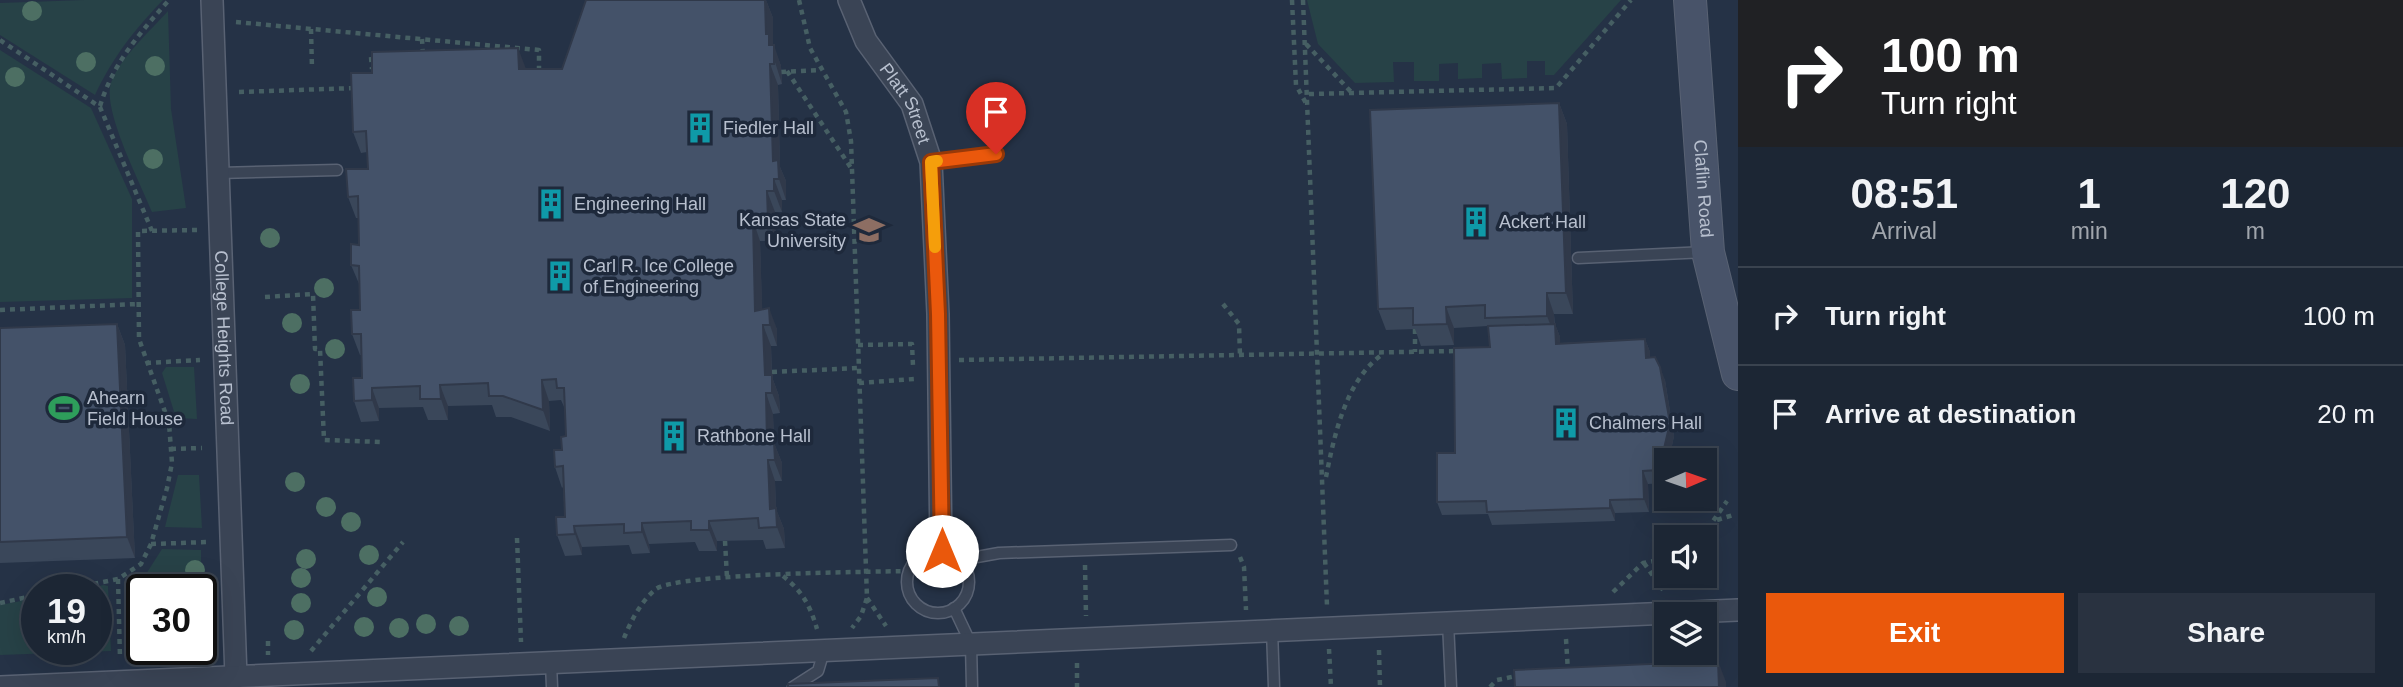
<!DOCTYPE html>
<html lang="en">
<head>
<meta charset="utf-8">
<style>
	:root { --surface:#1c2634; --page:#293240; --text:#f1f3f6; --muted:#a0a5ac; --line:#3a434f; --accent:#ea580c }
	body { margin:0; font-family:Arial,sans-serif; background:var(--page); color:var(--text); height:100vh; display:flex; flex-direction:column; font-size:26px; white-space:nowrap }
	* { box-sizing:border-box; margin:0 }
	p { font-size:23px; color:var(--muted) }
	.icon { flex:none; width:38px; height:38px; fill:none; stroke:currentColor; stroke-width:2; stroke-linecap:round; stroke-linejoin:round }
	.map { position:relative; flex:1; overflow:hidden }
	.side { display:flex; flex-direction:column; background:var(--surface); width:665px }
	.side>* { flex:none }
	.top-card { background:#202124; color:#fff; overflow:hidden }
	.needle { width:46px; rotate:88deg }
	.tools { position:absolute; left:1654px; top:448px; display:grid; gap:14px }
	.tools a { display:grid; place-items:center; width:63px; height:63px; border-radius:0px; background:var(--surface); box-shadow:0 7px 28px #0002,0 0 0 2px var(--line); font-size:35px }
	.speed { position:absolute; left:21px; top:574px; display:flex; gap:14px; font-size:35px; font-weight:700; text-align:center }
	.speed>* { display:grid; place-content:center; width:91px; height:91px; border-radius:50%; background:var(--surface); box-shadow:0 7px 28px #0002,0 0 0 2px var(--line); line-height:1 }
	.speed small { font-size:18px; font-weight:400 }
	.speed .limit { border:4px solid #111; border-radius:10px; background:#fff; color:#111 }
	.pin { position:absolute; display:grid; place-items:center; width:60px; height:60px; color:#fff; margin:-72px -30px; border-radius:50% 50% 50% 0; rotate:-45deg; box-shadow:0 0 7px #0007 }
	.pin .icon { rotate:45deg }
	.me { position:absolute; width:77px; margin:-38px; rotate:0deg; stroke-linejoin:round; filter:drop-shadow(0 0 5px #0008) }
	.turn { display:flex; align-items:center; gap:24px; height:147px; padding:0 28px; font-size:32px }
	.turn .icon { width:91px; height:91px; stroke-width:2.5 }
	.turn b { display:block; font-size:49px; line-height:60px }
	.eta { display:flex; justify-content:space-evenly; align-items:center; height:119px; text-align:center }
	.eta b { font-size:42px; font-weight:800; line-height:49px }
	.button { display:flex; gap:14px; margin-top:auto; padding:14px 28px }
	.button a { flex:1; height:80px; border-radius:0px; background:var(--accent); color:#fff; font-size:28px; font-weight:800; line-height:80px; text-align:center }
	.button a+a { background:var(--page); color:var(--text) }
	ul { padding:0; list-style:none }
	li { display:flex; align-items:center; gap:21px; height:98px; padding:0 28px; border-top:2px solid var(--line) }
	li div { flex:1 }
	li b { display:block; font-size:26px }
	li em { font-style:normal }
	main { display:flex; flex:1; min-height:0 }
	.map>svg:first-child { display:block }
	.green { fill:#274247 }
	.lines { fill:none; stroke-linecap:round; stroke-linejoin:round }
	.lane-casing { stroke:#596273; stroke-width:13 }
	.street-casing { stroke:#596273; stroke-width:24 }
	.secondary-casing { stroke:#596273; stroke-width:34 }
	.path { stroke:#465f63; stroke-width:4.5; stroke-dasharray:5 5; stroke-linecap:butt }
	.lane { stroke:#3a4455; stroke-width:10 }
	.street { stroke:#3a4455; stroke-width:21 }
	.secondary { stroke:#485369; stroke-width:32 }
	.tree { fill:#4d6f63 }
	.wall { fill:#3a475a }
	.shaded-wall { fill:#30394a }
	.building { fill:#445269; stroke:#30394a; stroke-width:2 }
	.route-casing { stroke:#983908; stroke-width:18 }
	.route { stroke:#ea580c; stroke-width:12 }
	.slow { stroke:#f59e0b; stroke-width:12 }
	.labels { text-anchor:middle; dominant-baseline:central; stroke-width:7; stroke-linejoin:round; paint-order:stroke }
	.street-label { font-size:18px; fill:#b8c0cf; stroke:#1e293b }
	.poi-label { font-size:18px; fill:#b8c0cf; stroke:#1e293b; text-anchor:start }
</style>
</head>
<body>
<main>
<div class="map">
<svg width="1738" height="687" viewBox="0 0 1738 687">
	<rect width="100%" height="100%" fill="#253246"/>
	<g class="green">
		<path d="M84,0h79c-29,30 -50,57 -68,95l-95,-60v-32z"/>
		<path d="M1307,0h314l-67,75h-9v-14h-18v17l-25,1 -1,-16 -19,1v14l-24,1v-16l-19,1v17h-25v-19h-21l1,20 -39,1 -37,-39z"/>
		<path d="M168,11l3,98 15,99 -34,4c-11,-28 -50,-102 -41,-129 8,-24 40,-53 57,-72z"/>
		<path d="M0,50l91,58 41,91v99l-132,4z"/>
		<path d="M166,367h28l3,52 -21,-1 -14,-45z"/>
		<path d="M178,475h21l3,53 -37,-1z"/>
		<path d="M162,549l39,1v51v-11h-59v59h-8l-2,-53z"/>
		<path d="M104,585l4,1 3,65 -111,4v-50l37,-7v51h59v-59h-18z"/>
	</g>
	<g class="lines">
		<g class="lane-casing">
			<g id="lane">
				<path d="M931,162l65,-8"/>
				<path d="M219,173l118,-3"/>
				<path d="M1578,258l128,-6"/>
				<circle cx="938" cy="582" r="31"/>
				<path d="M960,560l39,-7 232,-8"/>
				<path d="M954,608l17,36 1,43"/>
				<path d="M1448,622l3,65"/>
				<path d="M1272,630l2,57"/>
				<path d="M551,663l1,24"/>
				<path d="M793,687l25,-16 6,-20"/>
			</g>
		</g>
		<g class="street-casing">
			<g id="street">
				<path id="s1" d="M212,0l24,677"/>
				<path id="s2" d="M849,0l17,41 46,63 19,58 7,152 3,237"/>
				<path d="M0,687l1738,-77"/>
			</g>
		</g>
		<g class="secondary-casing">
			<g id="secondary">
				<path id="s3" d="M1690,0l18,252 30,122"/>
			</g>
		</g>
		<g class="path">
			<path d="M799,0l11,48 36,64 5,29 16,457 -6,18 -9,12"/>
			<path d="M1292,0l4,85 11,20"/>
			<path d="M1303,0l24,606"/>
			<path d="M236,22l303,28v23"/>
			<path d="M311,29l1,40"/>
			<path d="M422,39l1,17"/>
			<path d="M0,40l100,67 52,124"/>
			<path d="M1306,44l47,50"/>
			<path d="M371,57l1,12"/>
			<path d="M787,71l66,100"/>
			<path d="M781,72l40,-2"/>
			<path d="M239,92l117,-4"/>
			<path d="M1309,94l247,-6 75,-88"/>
			<path d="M100,106c13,-43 40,-73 69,-106"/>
			<path d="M265,297l48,-3 2,55h5l4,91 58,2"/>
			<path d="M1223,304l16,20 1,32"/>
			<path d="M0,310l138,-6"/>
			<path d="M1415,329v23"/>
			<path d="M858,345l54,-1 1,22"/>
			<path d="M959,360l499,-9"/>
			<path d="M146,363l54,-3"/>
			<path d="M772,372l87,-4"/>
			<path d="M859,383l55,-4 -1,-4"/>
			<path d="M171,449l31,-1"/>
			<path d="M1326,477c8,-41 20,-98 57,-123"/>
			<path d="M1717,520l16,-5"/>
			<path d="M1702,537l25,-36"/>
			<path d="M517,538l4,104"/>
			<path d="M725,541l2,37"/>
			<path d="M151,544l58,-2"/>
			<path d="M1240,557l4,10 2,43"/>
			<path d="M1644,563l19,27"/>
			<path d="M1085,565l1,51"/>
			<path d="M783,576c19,15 27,29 34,53"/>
			<path d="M118,579l2,80"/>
			<path d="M64,590l54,-11 23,-15 10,-20 16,-56 5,-25 -3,-40 -30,-84 -1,-108 59,-1"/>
			<path d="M1613,592l30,-29 23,-4"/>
			<path d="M867,598l19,28"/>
			<path d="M0,603l37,-8"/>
			<path d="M201,616l9,-10"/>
			<path d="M624,638c7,-17 17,-37 32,-49 23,-16 213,-17 252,-18"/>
			<path d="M1566,639l2,33"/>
			<path d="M268,641v14"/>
			<path d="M1329,649l2,38"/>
			<path d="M1379,650l1,37"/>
			<path d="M311,651l92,-109"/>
			<path d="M1680,653l1,13"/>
			<path d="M1077,663v24"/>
			<path d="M1490,687l7,-7 24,-5"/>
		</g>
		<use href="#lane" class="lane"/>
		<use href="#street" class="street"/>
		<use href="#secondary" class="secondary"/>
	</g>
	<g class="tree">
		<circle cx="32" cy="11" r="10"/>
		<circle cx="86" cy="62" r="10"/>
		<circle cx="155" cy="66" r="10"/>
		<circle cx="15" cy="77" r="10"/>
		<circle cx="153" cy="159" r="10"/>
		<circle cx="270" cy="238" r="10"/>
		<circle cx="324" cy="288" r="10"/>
		<circle cx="292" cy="323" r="10"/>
		<circle cx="335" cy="349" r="10"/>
		<circle cx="300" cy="384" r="10"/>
		<circle cx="295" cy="482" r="10"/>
		<circle cx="326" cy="507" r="10"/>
		<circle cx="351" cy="522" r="10"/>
		<circle cx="369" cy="555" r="10"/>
		<circle cx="306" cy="559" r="10"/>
		<circle cx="195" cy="570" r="10"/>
		<circle cx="301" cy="578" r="10"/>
		<circle cx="377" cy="597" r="10"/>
		<circle cx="301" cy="603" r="10"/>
		<circle cx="426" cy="624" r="10"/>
		<circle cx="459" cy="626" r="10"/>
		<circle cx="364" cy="627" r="10"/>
		<circle cx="399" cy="628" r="10"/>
		<circle cx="294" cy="630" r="10"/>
	</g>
	<g class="wall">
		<path d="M586,0h180l7,18v27l8,21 1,18 -4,1 2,82 6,14v19h-4v12h-7l1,29h-16l2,68 15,20v17h-6l1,26v5l7,19 1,17 -7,1 1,29 8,20v18h-7l1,28 8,20 1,19 -19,1 -3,-9 -46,1v10h-18l-4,-9 -46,2 1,9 -18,1 -3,-9 -47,2v8l-17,1 -8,-21 8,-18 -2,-30 -1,1 -7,-21 11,-31 -1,-27 -4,-9 -12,1 1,30 -39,-14h-15l-4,-12 -44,1v14h-20l-5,-13 -44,1v13l-18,1 -7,-21 8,-23 -1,-23h-1l-8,-21 8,-24v-24l-9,-21 8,-20 -1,-27h-2l-8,-21 20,-28 -1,-17 -6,1 -8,-21 19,-59 190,-4z"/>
		<path d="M1559,103l8,21 6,190h-19l1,10 5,13v6l85,-4 5,13v6l15,22 9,56 -5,24h-3v15l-2,8 -16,1 1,28 -34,1v8l-123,4 -4,-11 -46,1 -5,-13 18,-49 35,-106 -2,-21 -34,2v17l-33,1 -6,-17 -29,1 -8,-21z"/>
		<path d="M117,324l8,21 10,213 -135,5v-235z"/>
	</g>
	<g class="shaded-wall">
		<path d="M765,0h1l7,18v28l1,-1 7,21 1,18 -16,-50z"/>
		<path d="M518,48l8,21h-7z"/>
		<path d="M770,64l8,21 2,82 6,14v19l-13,-39z"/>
		<path d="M1559,103l8,21 6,190 -7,-21z"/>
		<path d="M774,179l8,21v12l-8,-21z"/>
		<path d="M767,191l8,21 1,29 -8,-21z"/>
		<path d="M753,220l7,21 3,91 -8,-21z"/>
		<path d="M1547,293l7,21 1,23 -8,-21z"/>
		<path d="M1446,307l8,21v17l-7,-21z"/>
		<path d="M769,308l8,21v17l-7,-21z"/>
		<path d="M117,324l8,21 10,213 -8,-21z"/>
		<path d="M1555,324l5,13 1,20 -5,-13z"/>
		<path d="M763,325l8,21 1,31 7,19 1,17 -15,-38z"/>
		<path d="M1645,339l5,13v19l-4,-13z"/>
		<path d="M1660,367l5,13 9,56 -5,24h-3v15l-2,8 -5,-13z"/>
		<path d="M542,380l7,21 1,30 -7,-21z"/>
		<path d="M440,385l8,21v14l-7,-21z"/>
		<path d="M372,388l7,20v13l-7,-21z"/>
		<path d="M766,393l7,21 1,29 8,20v18l-15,-39z"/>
		<path d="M768,460l7,21 1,28 8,20 1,19 -15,-39z"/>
		<path d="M1643,471l5,13 1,28 -5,-13z"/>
		<path d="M1610,500l5,13v8l-5,-13z"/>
		<path d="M709,521l8,20v10l-8,-21z"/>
		<path d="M642,523l7,21 1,9 -8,-21z"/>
		<path d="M574,526l8,21v8l-7,-21z"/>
		<path d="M1718,661l8,21v5h-7z"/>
	</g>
	<g class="building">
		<path d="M586,0h179l1,34h3v11h5v19h-4l3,97 5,-1 1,19h-5v12h-7l1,29h-15l2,91 14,-3 1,17h-7l1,26 1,24h7v18h-6l1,49h7l1,18h-7l2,49 6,-1 1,19 -18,1 -1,-10 -49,3v9h-18v-9l-49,2v9l-18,1v-9l-50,2 1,8 -18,1 -1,-18h9l-2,-51 -8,1 -1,-17h8l-1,-13 5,-1 -2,-48h-7l-1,-9 -14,1 1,30 -40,-14h-14l-1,-13 -48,2 1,14h-21v-13l-48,2v12l-18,1 -1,-23h9l-1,-44h-9l-1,-24h9l-1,-44 -8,-1v-21l8,1 -1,-49 -10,1 -2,-28h22l-2,-38 -13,1 -2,-59h21v-21l146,-4 1,21h43z"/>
		<path d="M1559,103l7,190h-19v23l-62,2v-13l-39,2 1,17 -34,1v-17l-35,1 -8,-199z"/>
		<path d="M117,324l10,213 -127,5v-214z"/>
		<path d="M1555,324l1,20 89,-5 1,19 9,-1 5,10 10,56 -11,47 -16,1 1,28 -34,1v8l-123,4 -1,-11 -49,1v-49h18l-1,-105 36,-1 -2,-21z"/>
		<path d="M1718,661l1,26h-204l-1,-17z"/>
		<path d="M938,678l1,9h-151v-3z"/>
	</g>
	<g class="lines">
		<g class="route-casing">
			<path id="route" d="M942,551l-4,-237 -7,-152 65,-8"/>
		</g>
		<use href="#route" class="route"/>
		<path class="slow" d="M935,247l-4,-85 6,-1"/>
	</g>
	<defs>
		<g id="building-bare" transform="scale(2.415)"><path d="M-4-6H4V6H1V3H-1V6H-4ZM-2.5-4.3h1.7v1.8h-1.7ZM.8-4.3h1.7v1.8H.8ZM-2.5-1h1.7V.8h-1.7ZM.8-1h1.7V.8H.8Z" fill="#0f9aa8" stroke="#1e293b" stroke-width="2.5" paint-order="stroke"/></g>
		<g id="university-bare" transform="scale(2.415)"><path d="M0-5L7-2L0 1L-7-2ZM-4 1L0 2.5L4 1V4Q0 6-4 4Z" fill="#8d6e63" stroke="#1e293b" stroke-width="2.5" paint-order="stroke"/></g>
		<g id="stadium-bare" transform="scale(2.415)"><path d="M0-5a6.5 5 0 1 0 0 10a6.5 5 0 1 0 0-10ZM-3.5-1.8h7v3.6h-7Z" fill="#2e9e5b" stroke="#1e293b" stroke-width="2.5" paint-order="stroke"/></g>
	</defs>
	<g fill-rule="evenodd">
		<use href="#building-bare" x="700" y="128"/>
		<use href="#building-bare" x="551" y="204"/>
		<use href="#building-bare" x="1476" y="222"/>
		<use href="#university-bare" x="869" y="230"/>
		<use href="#building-bare" x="560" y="276"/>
		<use href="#stadium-bare" x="64" y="408"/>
		<use href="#building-bare" x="1566" y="423"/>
		<use href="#building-bare" x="674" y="436"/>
	</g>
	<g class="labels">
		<g class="street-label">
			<text stroke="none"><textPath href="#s2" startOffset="119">Platt Street</textPath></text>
			<text stroke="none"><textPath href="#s3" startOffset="189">Claflin Road</textPath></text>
			<text stroke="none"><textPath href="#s1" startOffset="338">College Heights Road</textPath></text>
		</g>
		<g class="poi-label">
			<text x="723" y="128">Fiedler Hall</text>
			<text x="574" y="204">Engineering Hall</text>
			<text x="846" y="220" text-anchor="end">Kansas State<tspan x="846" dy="21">University</tspan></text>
			<text x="1499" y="222">Ackert Hall</text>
			<text x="583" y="266">Carl R. Ice College<tspan x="583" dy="21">of Engineering</tspan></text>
			<text x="87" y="398">Ahearn<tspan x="87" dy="21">Field House</tspan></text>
			<text x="1589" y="423">Chalmers Hall</text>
			<text x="697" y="436">Rathbone Hall</text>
		</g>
	</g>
</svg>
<div class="tools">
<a><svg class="needle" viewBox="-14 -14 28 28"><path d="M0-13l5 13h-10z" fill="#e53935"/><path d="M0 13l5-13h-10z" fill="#a0a5ac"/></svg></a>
<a><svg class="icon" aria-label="sound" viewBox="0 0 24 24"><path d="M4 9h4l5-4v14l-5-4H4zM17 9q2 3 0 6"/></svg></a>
<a><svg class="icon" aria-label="layers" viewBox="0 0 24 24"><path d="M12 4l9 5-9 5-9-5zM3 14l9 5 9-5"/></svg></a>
</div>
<div class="speed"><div>19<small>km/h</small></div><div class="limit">30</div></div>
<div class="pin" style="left:996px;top:154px;background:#d93025"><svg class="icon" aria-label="arrive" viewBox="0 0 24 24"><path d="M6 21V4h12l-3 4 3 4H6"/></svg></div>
<svg class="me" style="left:942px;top:551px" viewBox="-20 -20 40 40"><circle r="19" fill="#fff"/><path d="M0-13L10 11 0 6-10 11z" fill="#ea580c"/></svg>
</div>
<section class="side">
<div class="top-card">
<div class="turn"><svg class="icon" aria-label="right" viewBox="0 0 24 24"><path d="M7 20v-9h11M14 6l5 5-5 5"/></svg><div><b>100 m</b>Turn right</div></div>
</div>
<div class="eta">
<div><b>08:51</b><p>Arrival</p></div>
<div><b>1</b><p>min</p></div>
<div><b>120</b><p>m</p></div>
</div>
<ul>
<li><svg class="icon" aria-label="right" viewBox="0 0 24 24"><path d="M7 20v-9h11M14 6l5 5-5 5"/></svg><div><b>Turn right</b></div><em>100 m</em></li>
<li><svg class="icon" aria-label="arrive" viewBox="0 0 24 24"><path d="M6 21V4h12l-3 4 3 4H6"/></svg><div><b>Arrive at destination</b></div><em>20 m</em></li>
</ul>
<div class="button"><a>Exit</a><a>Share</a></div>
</section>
</main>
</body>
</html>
